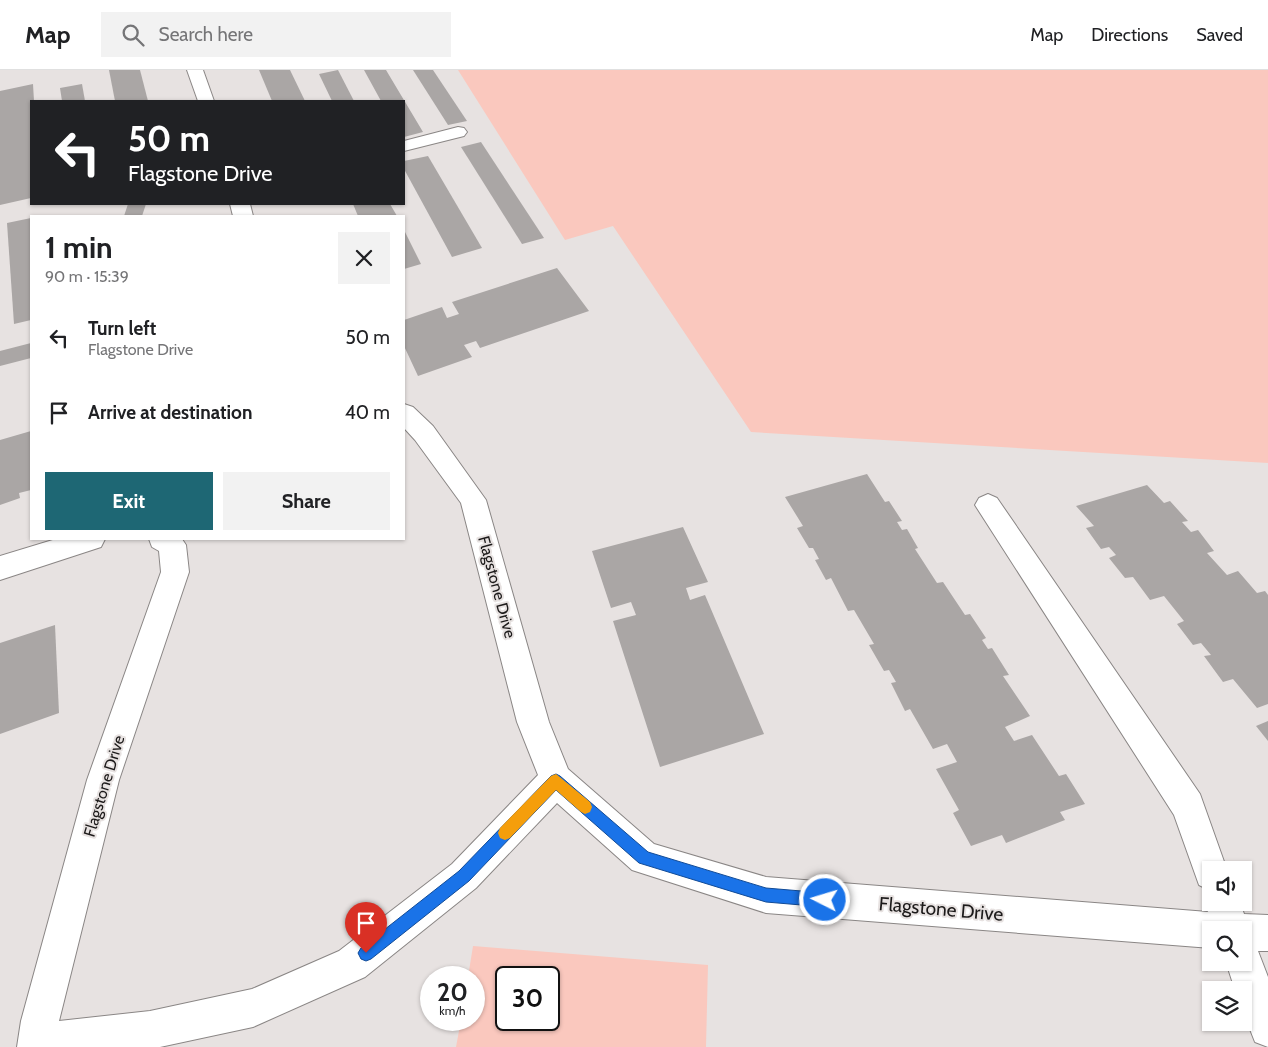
<!DOCTYPE html>
<html lang="en">
<head>
<meta charset="utf-8">
<style>
	:root { --surface:#fff; --page:#f2f2f2; --text:#202124; --muted:#757577; --line:#e0e0e0; --accent:#1e6774 }
	body { margin:0; font-family:Cabin,sans-serif; background:var(--page); color:var(--text); height:100vh; display:flex; flex-direction:column; font-size:19px; white-space:nowrap }
	* { box-sizing:border-box; margin:0 }
	p { font-size:16px; color:var(--muted) }
	.icon { flex:none; width:28px; height:28px; fill:none; stroke:currentColor; stroke-width:2; stroke-linecap:round; stroke-linejoin:round }
	.map { position:relative; flex:1; overflow:hidden }
	.side { position:absolute; left:30px; top:145px; width:375px; height:325px; display:flex; flex-direction:column; background:var(--surface); border-radius:0px; box-shadow:0 1px 4px #0004 }
	.side>* { flex:none }
	.guide { position:absolute; left:30px; top:30px; width:375px; height:105px; border-radius:0px; box-shadow:0 1px 4px #0004; background:#202124; color:#fff; overflow:hidden }
	.controls { position:absolute; left:1202px; top:791px; display:grid; gap:10px }
	.controls a { display:grid; place-items:center; width:50px; height:50px; border-radius:0px; background:var(--surface); box-shadow:0 1px 4px #0004; font-size:25px }
	.speed { position:absolute; left:420px; top:896px; display:flex; gap:10px; font-size:25px; font-weight:700; text-align:center }
	.speed>* { display:grid; place-content:center; width:65px; height:65px; border-radius:50%; background:var(--surface); box-shadow:0 1px 4px #0004; line-height:1 }
	.speed small { font-size:12px; font-weight:400 }
	.speed .limit { border:2px solid #111; border-radius:8px; background:#fff; color:#111 }
	.pin { position:absolute; display:grid; place-items:center; width:42px; height:42px; color:#fff; margin:-51px -21px; border-radius:50% 50% 50% 0; rotate:-45deg; box-shadow:0 0 5px #0007 }
	.pin .icon { rotate:45deg }
	.me { position:absolute; width:55px; margin:-28px; rotate:275deg; stroke-linejoin:round; filter:drop-shadow(0 0 4px #0008) }
	.turn { display:flex; align-items:center; gap:18px; height:105px; padding:0 15px; font-size:22px }
	.turn .icon { width:65px; height:65px; stroke-width:2.5 }
	.turn b { display:block; font-size:35px; line-height:42px }
	.round { display:grid; place-items:center; flex:none; width:52px; height:52px; border-radius:0px; background:var(--page) }
	.overview { display:flex; align-items:center; justify-content:space-between; height:85px; padding:0 15px }
	h1 { font-size:30px; font-weight:700; line-height:38px }
	.button { display:flex; gap:10px; margin-top:auto; padding:10px 15px }
	.button a { flex:1; height:58px; border-radius:0px; background:var(--accent); color:#fff; font-size:20px; font-weight:700; line-height:58px; text-align:center }
	.button a+a { background:var(--page); color:var(--text) }
	ul { padding:0; list-style:none }
	li { display:flex; align-items:center; gap:15px; height:75px; padding:0 15px }
	li div { flex:1 }
	li b { display:block; font-size:19px }
	li em { font-style:normal }
	header { display:flex; align-items:center; gap:30px; box-sizing:border-box; height:70px; padding:0 25px; background:var(--surface); border-bottom:1px solid var(--line) }
	header strong { font-size:24px }
	nav { display:flex; gap:28px; margin-inline-start:auto; font-size:18px }
	.search { width:350px; height:45px; background:var(--page); display:flex; align-items:center; gap:12px; box-sizing:border-box; padding:0 18px; border-radius:0px; color:var(--muted); font-size:19px }
	.map>svg:first-child { display:block }
	.green { fill:#fac8be; fill-rule:evenodd }
	.building { fill:#aaa6a5 }
	.lines { fill:none; stroke-linecap:round; stroke-linejoin:round }
	.minor-casing { stroke:#8a8685; stroke-width:2 }
	.minor { fill:#fff; fill-rule:evenodd }
	.route { fill:#1a73e8; stroke:#114b97 }
	.slow { fill:#f59e0b }
	.labels { text-anchor:middle; dominant-baseline:central; stroke-width:4; stroke-linejoin:round; paint-order:stroke }
	.street-label { font-size:16px; fill:#1c1a1a; stroke:#e7e2e1 }
	.near-street-label { font-size:19px; fill:#1c1a1a; stroke:#e7e2e1 }
</style>
</head>
<body>
<header>
<strong>Map</strong>
<div class="search"><svg class="icon" aria-label="search" viewBox="0 0 24 24"><circle cx="10" cy="10" r="6"/><path d="M15 15l6 6"/></svg>Search here</div>
<nav><a>Map</a><a>Directions</a><a>Saved</a></nav>
</header>
<div class="map">
<svg width="1268" height="977" viewBox="0 0 1268 977">
	<rect width="100%" height="100%" fill="#e7e2e1"/>
	<g class="green">
		<path d="M458,0h810v393l-517,-31 -138,-206 -48,14z"/>
		<path d="M473,876l235,19 -2,82h-250l5,-27h13v-42l-6,-1zM506,908h43v42h-43z"/>
	</g>
	<g class="building">
		<path d="M109,0h31l8,31h-33z"/>
		<path d="M259,0h31l15,31h-33z"/>
		<path d="M338,0l16,31h-22l-13,-27z"/>
		<path d="M364,0h22l37,62 -19,5v-36h-23z"/>
		<path d="M413,0h20l34,51 -19,4z"/>
		<path d="M33,14l1,17h-3v97l-31,7v-114z"/>
		<path d="M82,14l3,17h-23l-2,-13z"/>
		<path d="M481,72l63,96 -22,6 -61,-97z"/>
		<path d="M428,86l54,92 -30,9 -48,-88v-8z"/>
		<path d="M128,134h18l-4,12h-18z"/>
		<path d="M353,134h37l7,12h-39z"/>
		<path d="M31,148v102l-17,4 -7,-101z"/>
		<path d="M404,160l17,34 -17,5z"/>
		<path d="M557,198l32,43 -109,37 -4,-7 -12,4 8,12 -54,19 -14,-30v-26l38,-13 5,11 12,-4 -7,-12z"/>
		<path d="M31,273v15l-31,8v-15z"/>
		<path d="M31,361v59l-12,3 1,5 -20,7v-65z"/>
		<path d="M867,404l18,28 4,-1 13,20 -5,1 5,8 5,-1 11,19 -3,1 22,34 6,-1 22,33 5,-1 16,24 -4,2 6,9 4,-1 17,27 -6,1 27,40 -25,11 9,14 18,-6 27,41 7,-2 19,30 -25,8 5,8 -59,23 -4,-8 -31,11 -18,-33 6,-3 -23,-41 21,-7 -10,-18 -14,5 -23,-40 -5,2 -14,-28 5,-1 -7,-12 -5,1 -15,-26 5,-1 -20,-34 -6,1 -17,-33 -5,2 -11,-20 4,-1 -6,-11h-4l-12,-20 6,-2 -18,-29z"/>
		<path d="M1147,415l17,18 6,-2 18,20 -6,1 9,10 7,-2 16,21 -7,2 20,22 11,-4 19,22 8,-2 3,4v109l-11,4 -24,-29 -10,3 -19,-26 7,-1 -10,-12 -8,2 -16,-21 7,-3 -20,-25 -14,4 -17,-23 -8,1 -16,-20 7,-3 -7,-8 -8,2 -15,-21 8,-2 -18,-20z"/>
		<path d="M683,457l25,55 -22,6 4,12 15,-5 59,139 -104,33 -47,-146 23,-6 -5,-13 -20,6 -19,-57z"/>
		<path d="M55,555l4,88 -59,21v-91z"/>
		<path d="M1268,651v20l-12,-15z"/>
	</g>
	<g class="lines">
		<g class="minor-casing">
			<g id="minor">
				<path d="M187,0h16l11,31h-16z"/>
				<path d="M458,57l6,1 3,4 -3,4 -60,15v-10z"/>
				<path d="M230,134h20l3,12h-20z"/>
				<path d="M404,334l9,3 20,19 53,74 63,222 19,47 86,75 112,33 442,35 -4,-10 5,-12 -10,-5 -25,-70 -199,-310 4,-7 9,-4 9,4 203,296 27,76h-16v32h29l4,12 24,1v36h-10l10,26v70l-13,-5 -11,-28v-24h-9l-9,-28h18v-32h-33v18l-445,-35 -134,-43 -75,-67 -81,85 -111,89 -112,50 -93,20h-143l4,-26 66,-241 74,-208 -2,-21 -7,-4 -3,-8h33l4,6 3,27 -70,208 -60,241 91,-10 102,-22 87,-38 113,-87 86,-89 -21,-53 -56,-219 -46,-63 -11,-12z"/>
				<path d="M56,469h49l-4,8 -101,33v-24z"/>
			</g>
		</g>
		<use href="#minor" class="minor"/>
	</g>
	<path class="route" d="M556,704l4,2 88,76 118,36 59,5 5,2 2,5 -2,5 -5,2 -59,-5 -127,-39 -83,-73 -87,91 -98,78 -5,2 -5,-2 -3,-6 3,-5 98,-77 92,-95z"/>
	<path class="slow" d="M556,704l34,28 2,5 -2,5 -5,2 -4,-2 -25,-22 -46,48 -5,2 -5,-2 -2,-5 2,-5 51,-52z"/>
	<g class="labels">
		<g class="street-label">
			<text transform="translate(497 517) rotate(75)">Flagstone Drive</text>
			<text transform="translate(104 716) rotate(-73)">Flagstone Drive</text>
		</g>
		<g class="near-street-label">
			<text transform="translate(941 839) rotate(5)">Flagstone Drive</text>
		</g>
	</g>
</svg>
<div class="controls">
<a><svg class="icon" aria-label="sound" viewBox="0 0 24 24"><path d="M4 9h4l5-4v14l-5-4H4zM17 9q2 3 0 6"/></svg></a>
<a><svg class="icon" aria-label="search" viewBox="0 0 24 24"><circle cx="10" cy="10" r="6"/><path d="M15 15l6 6"/></svg></a>
<a><svg class="icon" aria-label="layers" viewBox="0 0 24 24"><path d="M12 4l9 5-9 5-9-5zM3 14l9 5 9-5"/></svg></a>
</div>
<div class="speed"><div>20<small>km/h</small></div><div class="limit">30</div></div>
<div class="pin" style="left:366px;top:883px;background:#d93025"><svg class="icon" aria-label="arrive" viewBox="0 0 24 24"><path d="M6 21V4h12l-3 4 3 4H6"/></svg></div>
<svg class="me" style="left:825px;top:830px" viewBox="-20 -20 40 40"><circle r="17" fill="#1a73e8" stroke="#fff" stroke-width="3"/><path d="M0-11L8 9 0 5-8 9z" fill="#fff"/></svg>
<div class="guide">
<div class="turn"><svg class="icon" aria-label="left" viewBox="0 0 24 24"><path d="M17 20v-9H6M10 6l-5 5 5 5"/></svg><div><b>50 m</b>Flagstone Drive</div></div>
</div>
<section class="side">
<div class="overview"><div><h1>1 min</h1><p>90 m · 15:39</p></div><a class="round"><svg class="icon" aria-label="close" viewBox="0 0 24 24"><path d="M6 6l12 12M18 6L6 18"/></svg></a></div>
<ul>
<li><svg class="icon" aria-label="left" viewBox="0 0 24 24"><path d="M17 20v-9H6M10 6l-5 5 5 5"/></svg><div><b>Turn left</b><p>Flagstone Drive</p></div><em>50 m</em></li>
<li><svg class="icon" aria-label="arrive" viewBox="0 0 24 24"><path d="M6 21V4h12l-3 4 3 4H6"/></svg><div><b>Arrive at destination</b></div><em>40 m</em></li>
</ul>
<div class="button"><a>Exit</a><a>Share</a></div>
</section>
</div>
</body>
</html>
